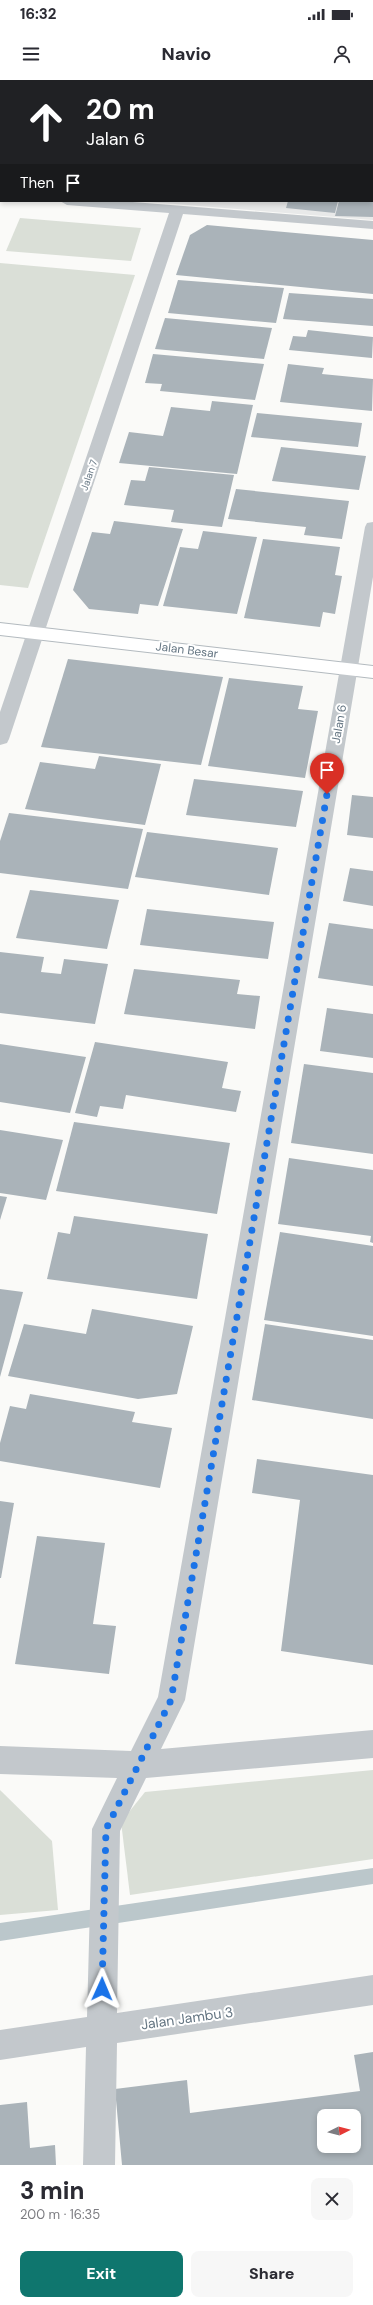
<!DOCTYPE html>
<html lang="en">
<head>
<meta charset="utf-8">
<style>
	:root { --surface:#fff; --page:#f7f7f7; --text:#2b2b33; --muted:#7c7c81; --accent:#0f766e }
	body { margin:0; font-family:"DM Sans",sans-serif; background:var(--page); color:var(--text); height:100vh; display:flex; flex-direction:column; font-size:15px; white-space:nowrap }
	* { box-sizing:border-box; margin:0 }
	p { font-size:13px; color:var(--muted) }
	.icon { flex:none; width:22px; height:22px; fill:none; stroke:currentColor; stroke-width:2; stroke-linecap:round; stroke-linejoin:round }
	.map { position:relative; height:2085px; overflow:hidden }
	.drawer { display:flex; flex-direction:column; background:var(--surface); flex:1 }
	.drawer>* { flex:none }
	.top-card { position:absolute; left:0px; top:0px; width:373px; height:122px; box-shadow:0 2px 6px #0003; background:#202124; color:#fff; overflow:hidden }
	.needle { width:26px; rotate:84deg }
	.controls { position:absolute; left:317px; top:2029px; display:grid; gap:8px }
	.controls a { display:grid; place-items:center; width:44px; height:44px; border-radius:8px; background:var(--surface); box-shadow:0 2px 6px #0003; font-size:20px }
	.pin { position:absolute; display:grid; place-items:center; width:34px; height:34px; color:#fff; margin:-41px -17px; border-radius:50% 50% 50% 0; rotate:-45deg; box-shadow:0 0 4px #0007 }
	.pin .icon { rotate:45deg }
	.me { position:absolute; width:44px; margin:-22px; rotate:1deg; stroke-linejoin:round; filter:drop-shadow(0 0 3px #0008) }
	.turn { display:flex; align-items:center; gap:14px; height:84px; padding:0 20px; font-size:18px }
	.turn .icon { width:52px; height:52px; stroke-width:2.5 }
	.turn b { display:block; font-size:28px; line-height:34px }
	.then { display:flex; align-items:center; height:38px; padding:0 20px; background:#0003; gap:8px; font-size:15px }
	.round { display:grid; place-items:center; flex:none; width:42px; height:42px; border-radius:8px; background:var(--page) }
	.head { display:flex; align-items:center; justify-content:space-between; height:68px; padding:0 20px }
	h1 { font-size:24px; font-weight:800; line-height:30px }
	.action { display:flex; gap:8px; margin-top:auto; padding:8px 20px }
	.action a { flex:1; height:46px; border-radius:8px; background:var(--accent); color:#fff; font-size:16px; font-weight:800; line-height:46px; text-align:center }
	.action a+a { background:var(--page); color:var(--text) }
	.status { display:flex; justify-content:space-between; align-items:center; height:28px; padding:0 20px; background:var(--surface); direction:ltr }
	.status svg { height:11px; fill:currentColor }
	header { display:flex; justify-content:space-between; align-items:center; height:52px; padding:0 20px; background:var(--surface); font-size:18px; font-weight:800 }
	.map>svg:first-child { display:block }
	.built { fill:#e8e9e9 }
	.green { fill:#dadfd7 }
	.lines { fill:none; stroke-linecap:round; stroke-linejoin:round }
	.stream { fill:#bbc7cb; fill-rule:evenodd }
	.building { fill:#aab3b9; fill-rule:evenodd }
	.secondary-casing { stroke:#b3babf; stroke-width:2 }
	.minor { fill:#c3c8cc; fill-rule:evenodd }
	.secondary { fill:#fff; fill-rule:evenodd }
	.route { stroke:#1a73e8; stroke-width:7; stroke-dasharray:0 12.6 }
	.labels { text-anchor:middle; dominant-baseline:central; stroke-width:4; stroke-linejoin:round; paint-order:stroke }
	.far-street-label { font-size:10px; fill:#657683; stroke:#fff }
	.street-label { font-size:12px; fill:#657683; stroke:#fff }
	.near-street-label { font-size:14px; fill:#657683; stroke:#fff }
</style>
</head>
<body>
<div class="status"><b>16:32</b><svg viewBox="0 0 49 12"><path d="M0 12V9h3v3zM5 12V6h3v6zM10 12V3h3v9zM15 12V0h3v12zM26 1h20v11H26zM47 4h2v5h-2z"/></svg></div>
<header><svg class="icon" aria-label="menu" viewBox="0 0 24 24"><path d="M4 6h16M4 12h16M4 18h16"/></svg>Navio<svg class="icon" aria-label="person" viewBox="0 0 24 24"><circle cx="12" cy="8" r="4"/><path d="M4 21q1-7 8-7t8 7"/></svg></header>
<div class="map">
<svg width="373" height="2085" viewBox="0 0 373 2085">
	<rect width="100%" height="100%" fill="#fafaf8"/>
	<path class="built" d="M372,91l1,49 -235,-19h234z"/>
	<g class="green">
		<path d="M20,138l121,10 -10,33 -125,-10z"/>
		<path d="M0,183l135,12 -107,313 -28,-3z"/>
		<path d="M373,1690v89l-243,36 -9,-73 24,-30z"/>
		<path d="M0,1710l52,51 6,69 -58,5z"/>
	</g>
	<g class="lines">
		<path class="stream" d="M373,1788v16l-373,57v-18z"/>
	</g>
	<g class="building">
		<path d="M288,121h50l-3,12 -49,-5z"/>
		<path d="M339,121h34v16l-38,-1z"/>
		<path d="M207,145l166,15v54l-197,-19 14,-40z"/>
		<path d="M178,200l106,8 -8,35 -108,-10z"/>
		<path d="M289,213l84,6v27l-90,-7z"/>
		<path d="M165,238l107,10 -8,31 -109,-10z"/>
		<path d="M308,250l65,7 -1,21 -83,-8 4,-14 13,1z"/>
		<path d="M153,274l111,10 -9,36 -95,-9 2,-7 -17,-1z"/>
		<path d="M288,284l36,4 -2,6 51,5 -1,32 -92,-9z"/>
		<path d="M212,321l41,4 -16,69 -118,-11 10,-31 34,4 8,-29 39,4z"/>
		<path d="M257,333l105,10 -4,24 -107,-10z"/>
		<path d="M281,367l85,9 -7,34 -87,-9z"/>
		<path d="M149,387l85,8 -12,52 -51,-5 3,-12 -50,-5 7,-25 14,1z"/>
		<path d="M236,409l113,12 -7,38 -38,-4 2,-8 -78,-8z"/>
		<path d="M114,441l69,8 -25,77 -18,-2 -2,10 -49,-5 -16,-19 19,-58 18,2z"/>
		<path d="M203,451l54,6 -20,77 -74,-8 17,-59 18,2z"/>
		<path d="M263,459l77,8 -5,28 7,1 -7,38 -12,-2 -3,15 -76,-9z"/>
		<path d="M68,579l155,18 -22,88 -160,-18z"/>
		<path d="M229,598l74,8 -5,23 20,2 -13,67 -97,-12z"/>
		<path d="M99,676l62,8 -16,61 -120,-16 15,-47 55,7z"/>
		<path d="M194,699l109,12 -7,36 -110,-12z"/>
		<path d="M352,715l21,2v41l-26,-3z"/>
		<path d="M9,733l134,16 -15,60 -128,-16v-32z"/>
		<path d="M147,752l131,16 -9,47 -134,-18z"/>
		<path d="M350,788l23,3v35l-30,-5z"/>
		<path d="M30,810l89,10 -12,49 -91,-11z"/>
		<path d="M147,829l127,13 -6,37 -128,-14z"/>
		<path d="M329,843l44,6v57l-55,-8z"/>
		<path d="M0,872l44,5 -3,15 20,2 3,-15 44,5 -13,60 -95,-11z"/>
		<path d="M134,889l106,11 -3,14 23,2 -5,33 -131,-15z"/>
		<path d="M327,928l46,6v44l-53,-7z"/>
		<path d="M95,962l133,20 -6,26 19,3 -5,21 -110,-17 -3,14 -23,-3 -3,11 -22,-4z"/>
		<path d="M0,964l86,13 -16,56 -70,-11z"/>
		<path d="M304,984l69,9v81l-82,-11z"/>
		<path d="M74,1042l156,21 -13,71 -161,-23z"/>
		<path d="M0,1050l63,10 -17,60 -46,-7z"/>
		<path d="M289,1078l84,12v73l-3,-1 1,-6 -93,-12z"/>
		<path d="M0,1116l7,1 -7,23z"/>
		<path d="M74,1136l134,18 -11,65 -150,-20 11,-47 12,2z"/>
		<path d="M280,1152l93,14v90l-109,-16z"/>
		<path d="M0,1209l23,3 -23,85z"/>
		<path d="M92,1229l101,17 -16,68 -39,5 -130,-23 16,-52 62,10z"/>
		<path d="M265,1244l108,16v79l-121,-19z"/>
		<path d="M30,1314l105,18 -3,10 40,6 -12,60 -160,-27v-18l10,-37 16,3z"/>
		<path d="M257,1379l116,16v190l-92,-14 19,-151 -48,-7z"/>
		<path d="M0,1421l14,2 -13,75h-1z"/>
		<path d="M37,1456l68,7 -12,81 23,2 -7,48 -94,-10z"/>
		<path d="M373,1972v113h-251l-7,-76 72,-9 3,33 170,-22 -6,-36zM324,2036h30v30h-30z"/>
		<path d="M27,2022l3,46 25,-3 1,20h-56v-60z"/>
	</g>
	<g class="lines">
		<g class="secondary-casing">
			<path id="secondary" d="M0,543l373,43v12l-373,-43z"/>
		</g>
		<g class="minor">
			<rect x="0" y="112" width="1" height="8"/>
			<path d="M60,121h60l253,20v8l-190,-15 -174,525 -2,4 -7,2v-33l169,-499 -102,-8z"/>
			<path d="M373,442v55l-188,1123 -24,49 212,-19v28l-227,20 -26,53 -3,182 256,-38v30l-256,38 -2,122h-32l3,-118 -86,13v-30l87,-13 5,-188 25,-51 -117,-4v-28l131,5 27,-54 207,-1170 2,-4z"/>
		</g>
		<use href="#secondary" class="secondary"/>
	</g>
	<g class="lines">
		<path class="route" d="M102,1909l4,-160 65,-129 156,-906"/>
	</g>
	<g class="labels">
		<g class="far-street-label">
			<text transform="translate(89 395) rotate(-71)">Jalan 7</text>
		</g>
		<g class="street-label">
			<text transform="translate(187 570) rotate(7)">Jalan Besar</text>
			<text transform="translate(339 644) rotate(-80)">Jalan 6</text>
		</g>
		<g class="near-street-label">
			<text transform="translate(187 1938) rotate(-8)">Jalan Jambu 3</text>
		</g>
	</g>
</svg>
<div class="controls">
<a><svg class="needle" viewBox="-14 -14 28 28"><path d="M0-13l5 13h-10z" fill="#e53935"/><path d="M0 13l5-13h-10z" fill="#7c7c81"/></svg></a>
</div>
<div class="pin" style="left:327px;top:714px;background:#d93025"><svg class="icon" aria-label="arrive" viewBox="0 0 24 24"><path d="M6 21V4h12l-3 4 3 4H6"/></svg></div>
<svg class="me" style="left:102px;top:1909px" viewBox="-20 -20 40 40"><path d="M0-17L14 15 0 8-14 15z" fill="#1a73e8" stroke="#fff" stroke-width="4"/></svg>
<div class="top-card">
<div class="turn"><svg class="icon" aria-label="ahead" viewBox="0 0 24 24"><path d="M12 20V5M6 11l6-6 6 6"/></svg><div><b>20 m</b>Jalan 6</div></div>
<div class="then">Then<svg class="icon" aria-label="arrive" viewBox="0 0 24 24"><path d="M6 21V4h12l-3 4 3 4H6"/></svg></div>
</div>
</div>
<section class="drawer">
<div class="head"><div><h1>3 min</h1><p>200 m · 16:35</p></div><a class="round"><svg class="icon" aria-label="close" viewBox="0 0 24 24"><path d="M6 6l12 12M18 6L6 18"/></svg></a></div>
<div class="action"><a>Exit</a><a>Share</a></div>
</section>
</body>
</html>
